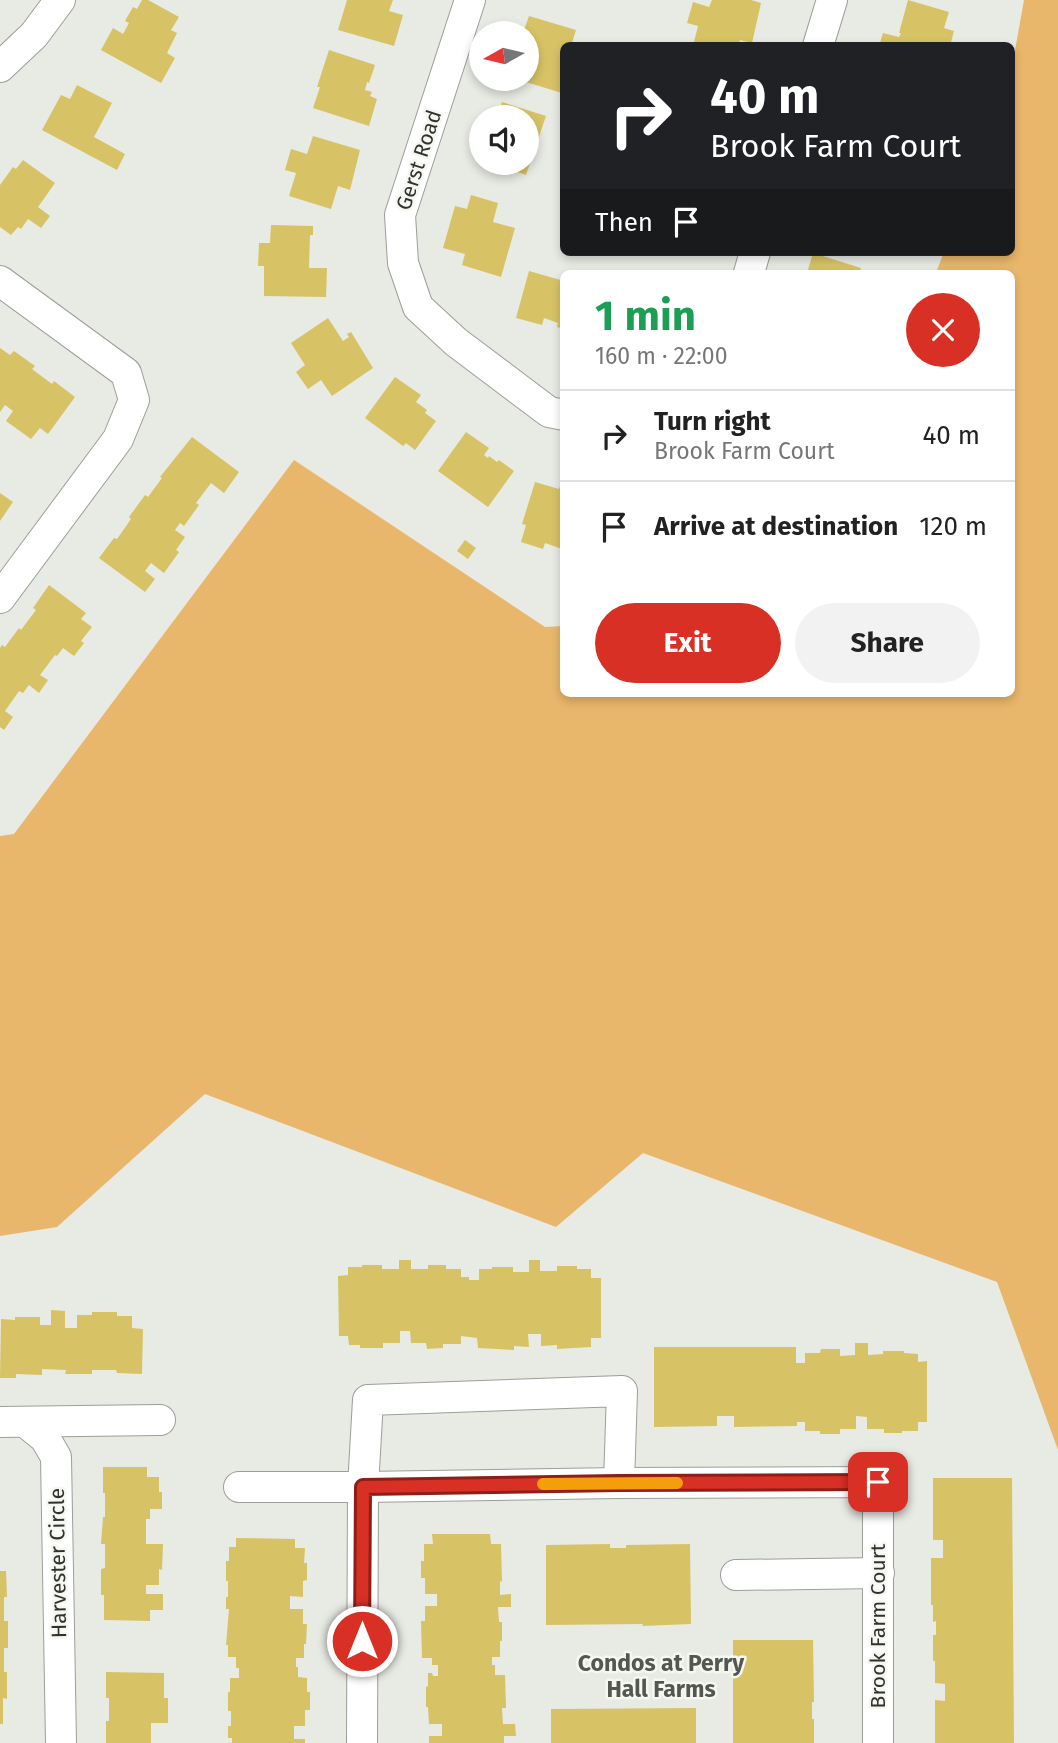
<!DOCTYPE html>
<html lang="en">
<head>
<meta charset="utf-8">
<style>
	:root { --surface:#fff; --page:#f2f2f2; --text:#222; --muted:#767676; --line:#e0e0e0; --accent:#d93025 }
	body { margin:0; font-family:"Fira Sans",sans-serif; background:var(--page); color:var(--text); height:100vh; display:flex; flex-direction:column; font-size:26px; white-space:nowrap }
	* { box-sizing:border-box; margin:0 }
	p { font-size:23px; color:var(--muted) }
	.icon { flex:none; width:38px; height:38px; fill:none; stroke:currentColor; stroke-width:2; stroke-linecap:round; stroke-linejoin:round }
	.map { position:relative; flex:1; overflow:hidden }
	.side { position:absolute; left:560px; top:270px; width:455px; height:427px; display:flex; flex-direction:column; background:var(--surface); border-radius:10px; box-shadow:0 4px 10px #0003 }
	.side>* { flex:none }
	.banner { position:absolute; left:560px; top:42px; width:455px; height:214px; border-radius:10px; box-shadow:0 4px 10px #0003; background:#202124; color:#fff; overflow:hidden }
	.needle { width:46px; rotate:262deg }
	.tools { position:absolute; left:469px; top:21px; display:grid; gap:14px }
	.tools a { display:grid; place-items:center; width:70px; height:70px; border-radius:50%; background:var(--surface); box-shadow:0 4px 10px #0003; font-size:35px }
	.pin { position:absolute; display:grid; place-items:center; width:60px; height:60px; color:#fff; margin:-30px; border-radius:14px; box-shadow:0 4px 10px #0006 }
	.me { position:absolute; width:77px; margin:-38px; rotate:0deg; stroke-linejoin:round; filter:drop-shadow(0 0 5px #0008) }
	.turn { display:flex; align-items:center; gap:24px; height:147px; padding:0 35px; font-size:32px }
	.turn .icon { width:91px; height:91px; stroke-width:2.5 }
	.turn b { display:block; font-size:49px; line-height:60px }
	.then { display:flex; align-items:center; height:66px; padding:0 35px; background:#0003; gap:14px; font-size:26px }
	.round { display:grid; place-items:center; flex:none; width:74px; height:74px; border-radius:37px; background:var(--page) }
	.summary { display:flex; align-items:center; justify-content:space-between; height:119px; padding:0 35px }
	h1 { font-size:42px; font-weight:700; line-height:52px; color:#1e9e55 }
	.action { display:flex; gap:14px; margin-top:auto; padding:14px 35px }
	.action a { flex:1; height:80px; border-radius:42px; background:var(--accent); color:#fff; font-size:28px; font-weight:700; line-height:80px; text-align:center }
	.action a+a { background:var(--page); color:var(--text) }
	ul { padding:0; list-style:none }
	li { display:flex; align-items:center; gap:21px; height:91px; padding:0 35px; border-top:2px solid var(--line) }
	li div { flex:1 }
	li b { display:block; font-size:26px }
	li em { font-style:normal }
	.map>svg:first-child { display:block }
	.green { fill:#e9b76b }
	.building { fill:#d7c365 }
	.lines { fill:none; stroke-linecap:round; stroke-linejoin:round }
	.minor-casing { stroke:#9d9e99; stroke-width:32 }
	.minor { stroke:#fff; stroke-width:30 }
	.route-casing { stroke:#8d1f18; stroke-width:18 }
	.route { stroke:#d93025; stroke-width:12 }
	.slow { stroke:#f59e0b; stroke-width:12 }
	.labels { text-anchor:middle; dominant-baseline:central; stroke-width:5; stroke-linejoin:round; paint-order:stroke }
	.street-label { font-size:21px; fill:#31312f; stroke:#f5f7f1 }
	.neighbourhood-label { font-size:23px; font-weight:bold; fill:#545651; stroke:#f5f7f1 }
</style>
</head>
<body>
<div class="map">
<svg width="1058" height="1743" viewBox="0 0 1058 1743">
	<rect width="100%" height="100%" fill="#e8eae4"/>
	<path class="green" d="M1024,0h34v1450l-61,-168 -354,-129 -87,74 -351,-133 -148,133 -57,9v-400l14,-2 280,-374 251,167 18,-1 1,67h448v-420h-76l8,-21h68v-187l2,-9z"/>
	<g class="building">
		<path d="M142,0h6l31,17 -8,13 6,3 -10,20 8,5 -14,25 -60,-33 12,-22 10,6 6,-11 -4,-2 8,-14 4,2z"/>
		<path d="M347,0h46l-4,11 14,4 -9,31 -56,-16z"/>
		<path d="M712,0h39l10,3 -9,40 -12,-3 -2,6h-45l5,-20 -11,-3 6,-21 16,5z"/>
		<path d="M908,0l41,12 -5,16 10,3 -4,15h-71l4,-13 16,4 2,-4h-2z"/>
		<path d="M529,16l47,14 -5,16h-7l-2,47 -46,-14h11v-46h-4z"/>
		<path d="M329,50l46,15 -6,18 -2,-1 -2,8 7,2 -2,4 7,3 -8,27 -56,-18 7,-21h-3z"/>
		<path d="M77,85l35,18 -18,34 31,17 -8,16 -75,-40 19,-35 9,4z"/>
		<path d="M502,102l44,14 -20,59 -34,-12h35v-46h-25l1,-3 -4,-1z"/>
		<path d="M313,136l47,14 -10,40 -12,-4 -7,23 -42,-13 7,-23 -11,-3 6,-21 16,5z"/>
		<path d="M23,160l32,23 -17,24 12,9 -9,12 -13,-9 -7,10 -3,-2 -7,8 -11,-8v-42l13,-18 3,2z"/>
		<path d="M471,195l27,8 -5,19 22,6 -14,49 -39,-12 3,-11 -22,-6 12,-42 12,3z"/>
		<path d="M271,225l42,1v9h-3l-1,33h18l-1,29 -62,-1v-30h-6l1,-23h11z"/>
		<path d="M813,253l48,15 -2,5h-52z"/>
		<path d="M529,271l35,10v48l-7,-2 1,-4 -14,-5 -2,7 -26,-7z"/>
		<path d="M328,318l15,23 6,-4 -2,-3 4,-2 22,36 -41,28 -11,-16 -13,9 -12,-17 9,-7 -14,-22z"/>
		<path d="M0,348l10,7 4,-4 21,15 -3,3 20,15 2,-3 21,16 -27,37 -8,-6 -9,11 -25,-18 7,-10 -8,-6 -5,7z"/>
		<path d="M395,377l26,18 -5,7 11,8 -2,3 11,8 -21,29 -9,-7 -3,3 -38,-28z"/>
		<path d="M466,432l23,16 -5,7 4,3 1,-2 8,6 2,-2 15,11 -26,36 -50,-36z"/>
		<path d="M192,437l47,35 -15,21 -13,-10 -15,20 3,2 -15,21 -4,-3 -5,7 10,7 -9,13 3,2 -15,21 -13,-10 -6,8 10,8 -10,13 -46,-34 15,-20 3,1 14,-20 -2,-2 16,-22 3,2 14,-19 -2,-1z"/>
		<path d="M563,477l1,67 -2,5 -17,-6 -2,6 -22,-7 5,-17 -4,-1 13,-42 24,7z"/>
		<path d="M0,493l13,9 -13,19z"/>
		<path d="M465,540l11,8 -8,11 -11,-8z"/>
		<path d="M49,585l37,28 -5,6 11,8 -11,14 3,2 -10,13 -11,-8 -6,8 -2,-1 -15,20 8,5 -9,13 -10,-8 -6,8 -4,-2 -14,20 8,6 -9,13 -4,-3v-79l2,-3 3,2 14,-19 2,2 15,-20 -3,-2z"/>
		<path d="M399,1260h12v9h17v-4h18v4h15v8h8v3h10v-11h13v-2h21v5h16v-12h11v11h17v-5h20v3h14v9h10v60h-10v9l-34,2v-4l-16,1v-12h-13l1,13 -15,-1v4l-36,-2 -1,-10 -16,-2v8h-18v4l-16,1 -1,-6h-15l-1,-12h-10v12h-17v5h-23v-3h-11l-1,-9h-9l-1,-60 10,-1v-8h14v-2h20v4h17z"/>
		<path d="M51,1310l14,1v17h12v-13h15v-3h25v4h15v12l11,1 -1,45 -25,-1 -1,-3h-24v4h-27l1,-4 -24,-1v6l-26,-1v4h-16l1,-59 14,1v-3h25v8h11z"/>
		<path d="M855,1343h13v12l15,-1v-3h21v2l14,1v8l9,-1v61h-9v9h-16v2h-18v-4h-17v-12l-11,-1v13h-16v5h-20v-3h-15v-9h-8v4l-63,1v-11h-17v10l-63,1v-80h142v16h9v-10h15l1,-4h19v7l15,-1z"/>
		<path d="M103,1467h44v10h12v15h3v17h-12v10h-4v25h17l-1,26 -3,-1v16h-13v9h17v16h-13v11l-46,-1v-25h-3v-26l4,-1v-24h-4l2,-27h2v-24h-2z"/>
		<path d="M933,1478h79l2,265h-79v-43l10,1v-17l-10,-1v-22h-2v-26h3v-14l-3,1v-17h-2v-47h12v-18h-10z"/>
		<path d="M432,1534h58l1,10h10l1,38 -2,-1v14l11,-1v13h-13l1,15h3v19h-2v16h-8v8h3v10h10l1,33h-4l1,16h12l1,12h-12v7h-75v-7h13v-12h-13l-1,-17h-2v-20l2,-1v-13h4l1,3h5v-11h-6v-7h-10l-1,-37h4v-15h12v-12h-12v-16h-4v-17h3v-17h9z"/>
		<path d="M236,1538l59,1v9h10l-1,15h3v17l-4,1v16l-13,-1v13h13v15h4l-1,20h-2v14h-8v9h2v10l9,1v14h3v18h-5v16h-11v13h11v4h-73v-5h-4v-12h3v-15h-3v-19h2v-14h9v-10h-3v-11h-8v-12h-2l3,-36h-3v-12h2v-16h-2v-20h3v-14h7z"/>
		<path d="M610,1544v4h16v-3l64,-1 1,80 -49,2 1,-2 -97,1v-80z"/>
		<path d="M0,1571h6l1,26h-3v24h4v27h-4v24h3v27l-4,-1v26h-3z"/>
		<path d="M733,1640h80l1,62h-2v17h2v24h-81z"/>
		<path d="M106,1672l58,1v25h4v25h-17v20h-45v-22h3v-23h-3z"/>
		<path d="M696,1708v35h-145v-34z"/>
	</g>
	<g class="lines">
		<g class="minor-casing">
			<g id="minor">
				<path d="M470,0l-70,215 3,48 15,44 38,35 93,70 15,3"/>
				<path d="M818,46l14,-46"/>
				<path d="M0,67l34,-32 26,-35"/>
				<path d="M749,273l6,-21"/>
				<path d="M0,281l126,92 8,27 -16,39 -118,159"/>
				<path d="M0,1422l160,-2"/>
				<path d="M25,1422l20,16 11,19 5,286"/>
				<path d="M239,1487h124l256,-4 259,-1v261"/>
				<path d="M736,1575l143,-2"/>
				<path d="M362,1743l1,-256 5,-87 254,-9 -3,92"/>
			</g>
		</g>
		<use href="#minor" class="minor"/>
	</g>
	<g class="lines">
		<g class="route-casing">
			<path id="route" d="M362,1641l1,-154 256,-4 259,-1"/>
		</g>
		<use href="#route" class="route"/>
		<path class="slow" d="M543,1484l134,-1"/>
	</g>
	<g class="labels">
		<g class="street-label">
			<text transform="translate(419 160) rotate(-72)">Gerst Road</text>
			<text transform="translate(58 1563) rotate(-91)">Harvester Circle</text>
			<text transform="translate(878 1626) rotate(-90)">Brook Farm Court</text>
		</g>
		<g class="neighbourhood-label">
			<text x="661" y="1663">Condos at Perry<tspan x="661" dy="26">Hall Farms</tspan></text>
		</g>
	</g>
</svg>
<div class="tools">
<a><svg class="needle" viewBox="-14 -14 28 28"><path d="M0-13l5 13h-10z" fill="#e53935"/><path d="M0 13l5-13h-10z" fill="#767676"/></svg></a>
<a><svg class="icon" aria-label="sound" viewBox="0 0 24 24"><path d="M4 9h4l5-4v14l-5-4H4zM17 9q2 3 0 6"/></svg></a>
</div>
<div class="pin" style="left:878px;top:1482px;background:#d93025"><svg class="icon" aria-label="arrive" viewBox="0 0 24 24"><path d="M6 21V4h12l-3 4 3 4H6"/></svg></div>
<svg class="me" style="left:362px;top:1641px" viewBox="-20 -20 40 40"><circle r="17" fill="#d93025" stroke="#fff" stroke-width="3"/><path d="M0-11L8 9 0 5-8 9z" fill="#fff"/></svg>
<div class="banner">
<div class="turn"><svg class="icon" aria-label="right" viewBox="0 0 24 24"><path d="M7 20v-9h11M14 6l5 5-5 5"/></svg><div><b>40 m</b>Brook Farm Court</div></div>
<div class="then">Then<svg class="icon" aria-label="arrive" viewBox="0 0 24 24"><path d="M6 21V4h12l-3 4 3 4H6"/></svg></div>
</div>
<section class="side">
<div class="summary"><div><h1>1 min</h1><p>160 m · 22:00</p></div><a class="round" style="background:#d93025;color:#fff"><svg class="icon" aria-label="close" viewBox="0 0 24 24"><path d="M6 6l12 12M18 6L6 18"/></svg></a></div>
<ul>
<li><svg class="icon" aria-label="right" viewBox="0 0 24 24"><path d="M7 20v-9h11M14 6l5 5-5 5"/></svg><div><b>Turn right</b><p>Brook Farm Court</p></div><em>40 m</em></li>
<li><svg class="icon" aria-label="arrive" viewBox="0 0 24 24"><path d="M6 21V4h12l-3 4 3 4H6"/></svg><div><b>Arrive at destination</b></div><em>120 m</em></li>
</ul>
<div class="action"><a>Exit</a><a>Share</a></div>
</section>
</div>
</body>
</html>
